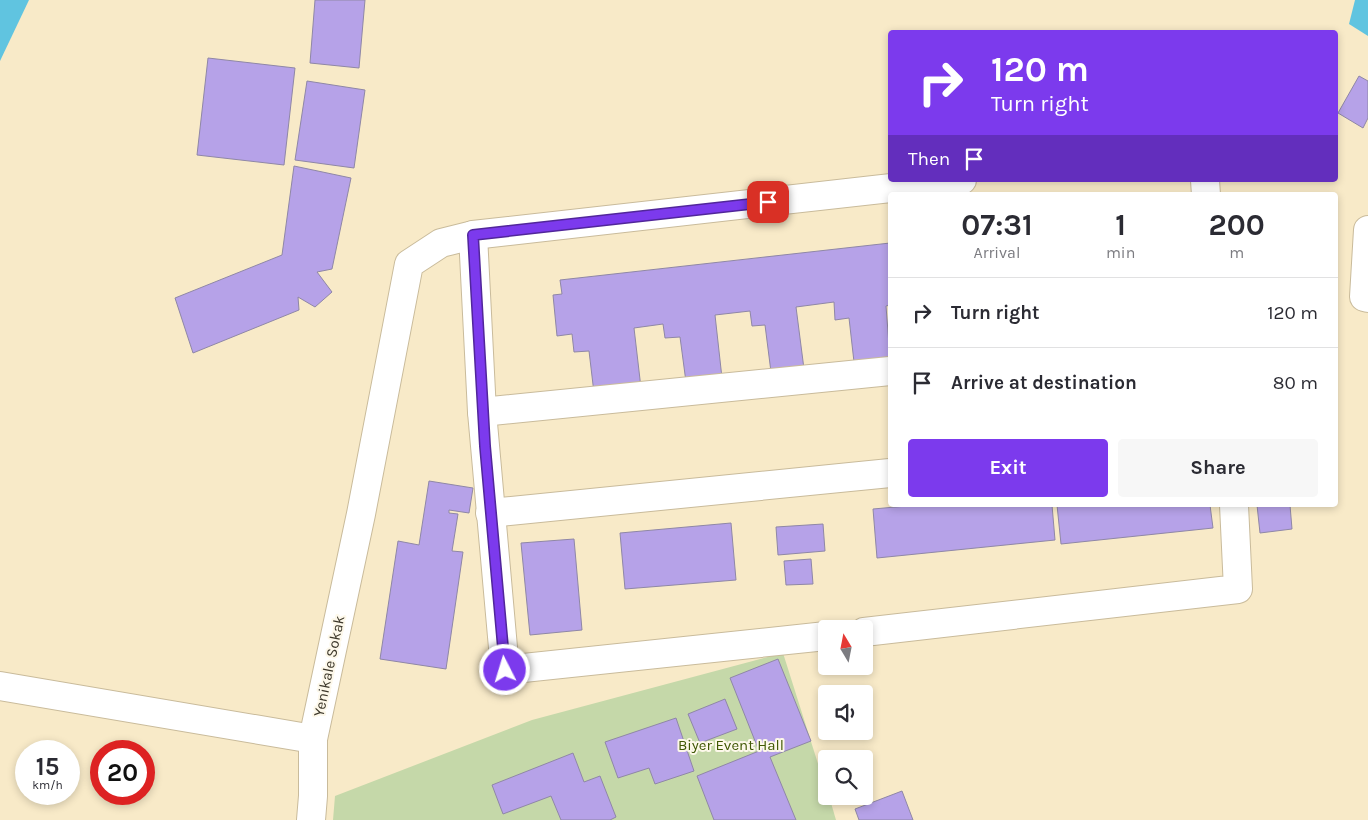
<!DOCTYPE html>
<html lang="en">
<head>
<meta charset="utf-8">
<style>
	:root { --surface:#fff; --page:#f7f7f7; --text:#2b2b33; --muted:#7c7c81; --line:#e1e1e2; --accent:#7c3aed }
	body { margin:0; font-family:Karla,sans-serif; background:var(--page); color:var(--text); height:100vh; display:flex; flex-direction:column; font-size:19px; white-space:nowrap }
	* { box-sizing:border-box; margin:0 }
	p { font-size:16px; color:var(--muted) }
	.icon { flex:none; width:28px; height:28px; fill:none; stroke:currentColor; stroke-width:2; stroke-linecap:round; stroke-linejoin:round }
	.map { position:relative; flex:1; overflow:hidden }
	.side { position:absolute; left:888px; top:192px; width:450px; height:315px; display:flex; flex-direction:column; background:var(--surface); border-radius:5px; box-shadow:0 2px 8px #0003 }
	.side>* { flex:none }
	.top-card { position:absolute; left:888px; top:30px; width:450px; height:152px; border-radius:5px; box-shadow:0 2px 8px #0003; background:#7c3aed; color:#fff; overflow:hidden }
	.needle { width:32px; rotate:350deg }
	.tools { position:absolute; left:818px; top:620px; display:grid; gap:10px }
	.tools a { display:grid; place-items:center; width:55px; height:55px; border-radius:5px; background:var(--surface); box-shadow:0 2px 8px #0003; font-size:25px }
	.speed { position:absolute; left:15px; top:740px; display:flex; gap:10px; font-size:25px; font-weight:700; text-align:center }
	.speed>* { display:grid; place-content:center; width:65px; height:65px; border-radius:50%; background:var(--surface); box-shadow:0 2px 8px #0003; line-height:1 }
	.speed small { font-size:12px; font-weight:400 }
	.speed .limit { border:8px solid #d22; background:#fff; color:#111 }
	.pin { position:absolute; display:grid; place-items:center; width:42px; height:42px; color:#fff; margin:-21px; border-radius:10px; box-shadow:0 2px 8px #0006 }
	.me { position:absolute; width:55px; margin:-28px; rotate:355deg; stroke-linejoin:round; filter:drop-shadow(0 0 4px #0008) }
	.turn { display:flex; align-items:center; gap:18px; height:105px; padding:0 20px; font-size:22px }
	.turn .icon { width:65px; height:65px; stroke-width:2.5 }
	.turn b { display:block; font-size:35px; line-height:42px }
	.then { display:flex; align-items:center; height:48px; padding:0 20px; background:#0003; gap:10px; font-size:19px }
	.eta { display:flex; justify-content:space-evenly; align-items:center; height:85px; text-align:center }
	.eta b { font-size:30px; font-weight:700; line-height:35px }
	.action { display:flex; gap:10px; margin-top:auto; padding:10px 20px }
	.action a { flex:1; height:58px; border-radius:5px; background:var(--accent); color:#fff; font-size:20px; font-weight:700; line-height:58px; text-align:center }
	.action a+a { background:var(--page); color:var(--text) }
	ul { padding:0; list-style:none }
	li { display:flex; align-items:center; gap:15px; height:70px; padding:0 20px; border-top:1px solid var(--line) }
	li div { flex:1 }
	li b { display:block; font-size:19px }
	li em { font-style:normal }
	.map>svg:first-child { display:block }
	.green { fill:#c5d8a9 }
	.water { fill:#60c4e0 }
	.building { fill:#b6a2e8; stroke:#8f87a6 }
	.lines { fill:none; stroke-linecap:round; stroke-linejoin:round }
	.minor-casing { stroke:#c9bb9b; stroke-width:30 }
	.minor { stroke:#fff; stroke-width:28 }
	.route-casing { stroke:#51269a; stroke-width:12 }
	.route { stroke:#7c3aed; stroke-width:9 }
	.labels { text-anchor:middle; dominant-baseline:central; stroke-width:4; stroke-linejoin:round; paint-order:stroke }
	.street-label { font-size:15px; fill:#3c372a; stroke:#fdf8ea }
	.park-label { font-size:15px; fill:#405805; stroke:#fdf8ea }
</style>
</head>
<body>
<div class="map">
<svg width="1368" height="820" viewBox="0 0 1368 820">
	<rect width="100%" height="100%" fill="#f8eac8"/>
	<path class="green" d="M783,653l43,136v7h3l7,24h-503l2,-24 197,-76z"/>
	<g class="water">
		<path d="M0,0h29l-29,61z"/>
		<path d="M1355,0h13v36l-19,-12z"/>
	</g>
	<g class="building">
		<path d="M315,0h50l-6,68 -49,-5z"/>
		<path d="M208,58l87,10 -11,97 -87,-10z"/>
		<path d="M1359,76l9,5v37l-5,10 -25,-15z"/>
		<path d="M307,81l58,9 -11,78 -59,-8z"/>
		<path d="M294,166l57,12 -19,91 -15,3 15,20 -17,15 -17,-10 1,13 -106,43 -18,-55 107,-43z"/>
		<path d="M890,243v62l-4,1 4,52 -36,4 -5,-44 -14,2 -1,-18 -38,5 8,62 -33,3 -6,-47 -13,1 -2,-15 -35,4 7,63 -36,4 -6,-45 -15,1 -2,-14 -29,4 7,60 -47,5 -5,-42 -15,1 -2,-18 -15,2 -4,-41 9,-1 -2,-14z"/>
		<path d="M429,481l44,7 -4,25 -20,-3v3l9,1 -6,37 11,1 -17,117 -66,-10 18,-118 21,4z"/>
		<path d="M918,505h134l3,35 -178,18 -4,-49z"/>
		<path d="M1057,505h153l3,23 -152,16z"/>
		<path d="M1257,505h33l2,24 -32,4z"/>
		<path d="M731,523l5,57 -111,9 -5,-56z"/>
		<path d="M823,524l2,27 -47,4 -2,-28z"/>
		<path d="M574,539l8,91 -52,5 -9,-92z"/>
		<path d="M811,559l2,25 -27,1 -2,-24z"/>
		<path d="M778,659l33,82 -41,16 26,63h-82l-17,-44 62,-25 -29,-73z"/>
		<path d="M725,699l12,30 -37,14 -12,-29z"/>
		<path d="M676,718l18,53 -39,13 -6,-16 -31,10 -13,-36z"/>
		<path d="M573,753l11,29 16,-6 16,41 -6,3h-49l-10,-24 -48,18 -11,-29z"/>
		<path d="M902,791l11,29h-54l-4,-11z"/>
	</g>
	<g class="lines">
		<g class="minor-casing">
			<g id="minor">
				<path d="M1205,180l1,15"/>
				<path d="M1368,230l-4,67 4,1"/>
				<path d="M473,235l9,177 23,258 321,-34"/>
				<path d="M482,412l408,-41"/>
				<path d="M490,513l400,-40"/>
				<path d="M864,632l374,-43 -4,-84"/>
				<path d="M0,686l313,53"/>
				<path d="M311,820l2,-24v-57l48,-225 48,-250 32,-21 32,-8 489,-55"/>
			</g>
		</g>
		<use href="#minor" class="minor"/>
	</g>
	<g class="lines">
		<g class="route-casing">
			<path id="route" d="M505,670l-20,-224 -12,-211 295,-33"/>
		</g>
		<use href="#route" class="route"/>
	</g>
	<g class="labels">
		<g class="street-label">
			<text transform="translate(329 666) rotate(-78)">Yenikale Sokak</text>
		</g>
		<g class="park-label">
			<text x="731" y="745">Biyer Event Hall</text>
		</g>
	</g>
</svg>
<div class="tools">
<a><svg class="needle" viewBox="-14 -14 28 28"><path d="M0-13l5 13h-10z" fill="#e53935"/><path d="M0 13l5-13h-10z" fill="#7c7c81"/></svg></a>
<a><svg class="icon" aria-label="sound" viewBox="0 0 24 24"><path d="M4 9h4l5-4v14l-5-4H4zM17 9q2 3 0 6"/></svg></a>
<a><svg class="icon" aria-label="search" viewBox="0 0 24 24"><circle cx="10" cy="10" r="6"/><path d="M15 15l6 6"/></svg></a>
</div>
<div class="speed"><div>15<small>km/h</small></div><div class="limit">20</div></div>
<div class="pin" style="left:768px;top:202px;background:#d93025"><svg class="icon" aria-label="arrive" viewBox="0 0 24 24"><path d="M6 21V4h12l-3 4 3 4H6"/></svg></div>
<svg class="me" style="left:505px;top:670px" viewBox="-20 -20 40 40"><circle r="17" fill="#7c3aed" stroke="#fff" stroke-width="3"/><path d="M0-11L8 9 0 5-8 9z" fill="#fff"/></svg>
<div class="top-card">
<div class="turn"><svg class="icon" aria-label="right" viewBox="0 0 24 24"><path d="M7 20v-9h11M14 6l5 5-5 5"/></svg><div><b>120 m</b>Turn right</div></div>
<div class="then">Then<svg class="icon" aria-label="arrive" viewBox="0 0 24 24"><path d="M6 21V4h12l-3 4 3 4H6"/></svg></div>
</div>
<section class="side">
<div class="eta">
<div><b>07:31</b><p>Arrival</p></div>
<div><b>1</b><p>min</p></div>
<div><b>200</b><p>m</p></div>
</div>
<ul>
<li><svg class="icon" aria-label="right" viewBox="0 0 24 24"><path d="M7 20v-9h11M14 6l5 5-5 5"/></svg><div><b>Turn right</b></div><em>120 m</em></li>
<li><svg class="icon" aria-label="arrive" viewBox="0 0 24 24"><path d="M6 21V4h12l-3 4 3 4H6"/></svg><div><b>Arrive at destination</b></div><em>80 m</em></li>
</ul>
<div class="action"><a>Exit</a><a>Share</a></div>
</section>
</div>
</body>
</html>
